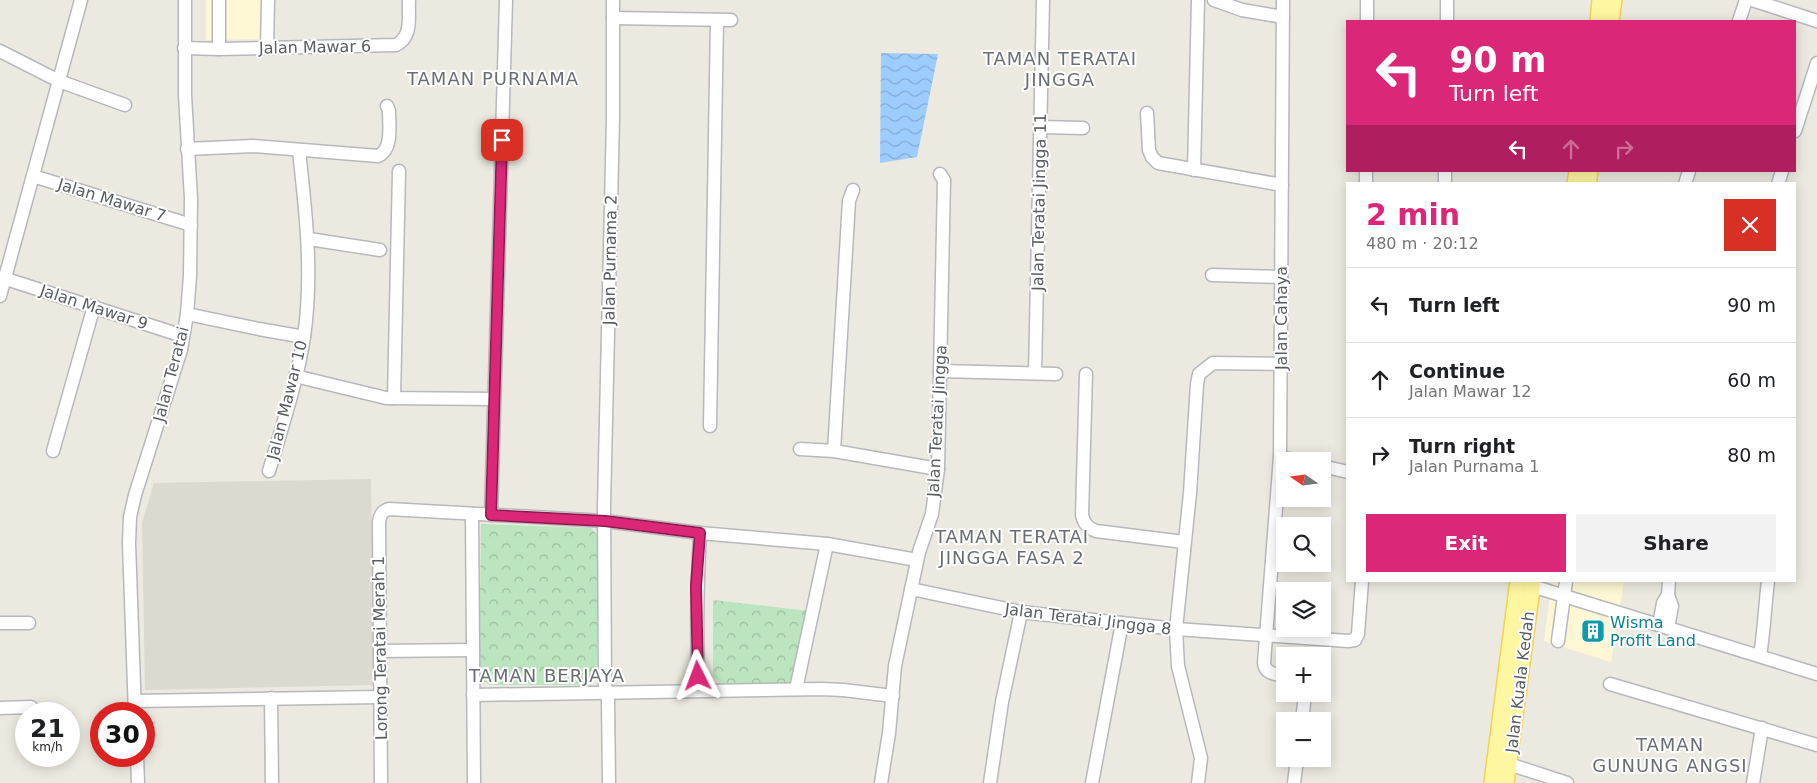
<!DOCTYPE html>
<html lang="en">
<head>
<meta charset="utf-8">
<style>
	:root { --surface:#fff; --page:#f2f2f2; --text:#202124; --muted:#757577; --line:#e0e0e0; --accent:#db2777 }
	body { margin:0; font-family:"DejaVu Sans",sans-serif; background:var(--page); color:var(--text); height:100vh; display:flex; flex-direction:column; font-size:19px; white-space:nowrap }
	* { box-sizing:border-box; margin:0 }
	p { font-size:16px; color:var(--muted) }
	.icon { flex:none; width:28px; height:28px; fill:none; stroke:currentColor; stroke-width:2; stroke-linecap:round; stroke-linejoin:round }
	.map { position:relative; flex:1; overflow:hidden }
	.sheet { position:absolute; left:1346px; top:182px; width:450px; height:400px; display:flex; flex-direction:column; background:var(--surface); border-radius:0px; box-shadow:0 2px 12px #0003 }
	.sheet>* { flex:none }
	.banner { position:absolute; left:1346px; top:20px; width:450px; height:152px; border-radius:0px; box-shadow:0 2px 12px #0003; background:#db2777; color:#fff; overflow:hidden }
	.needle { width:32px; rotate:284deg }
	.controls { position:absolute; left:1276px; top:452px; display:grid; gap:10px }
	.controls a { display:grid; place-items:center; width:55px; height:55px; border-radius:0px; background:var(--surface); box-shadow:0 2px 12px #0003; font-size:25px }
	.speed { position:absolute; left:15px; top:702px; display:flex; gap:10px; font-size:25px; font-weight:700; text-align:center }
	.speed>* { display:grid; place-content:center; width:65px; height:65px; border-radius:50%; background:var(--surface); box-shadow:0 2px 12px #0003; line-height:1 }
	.speed small { font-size:12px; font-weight:400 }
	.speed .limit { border:8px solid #d22; background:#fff; color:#111 }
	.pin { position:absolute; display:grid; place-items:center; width:42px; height:42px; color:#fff; margin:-21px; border-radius:10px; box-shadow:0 2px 8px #0006 }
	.me { position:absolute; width:55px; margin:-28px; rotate:357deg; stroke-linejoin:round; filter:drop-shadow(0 0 4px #0008) }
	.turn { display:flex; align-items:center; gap:18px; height:105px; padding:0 20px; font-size:22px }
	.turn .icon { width:65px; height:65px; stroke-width:2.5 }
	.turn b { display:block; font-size:35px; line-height:42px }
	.lanes { display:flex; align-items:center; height:48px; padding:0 20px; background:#0003; justify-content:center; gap:25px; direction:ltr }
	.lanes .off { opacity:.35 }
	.round { display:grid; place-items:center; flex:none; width:52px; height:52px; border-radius:0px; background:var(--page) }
	.headline { display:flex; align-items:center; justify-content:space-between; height:85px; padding:0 20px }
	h1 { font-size:30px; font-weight:600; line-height:38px; color:var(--accent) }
	.cta { display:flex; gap:10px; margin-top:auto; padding:10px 20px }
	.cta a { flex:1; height:58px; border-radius:0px; background:var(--accent); color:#fff; font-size:20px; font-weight:600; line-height:58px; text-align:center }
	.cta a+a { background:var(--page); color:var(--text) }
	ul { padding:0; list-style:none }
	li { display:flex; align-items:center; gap:15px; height:75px; padding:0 20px; border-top:1px solid var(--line) }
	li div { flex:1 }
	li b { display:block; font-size:19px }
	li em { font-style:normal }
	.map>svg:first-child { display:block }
	.commercial { fill:#fef7d3 }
	.education { fill:#dcd9ce }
	.forest { fill:url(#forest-crowns) }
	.water { fill:url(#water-waves) }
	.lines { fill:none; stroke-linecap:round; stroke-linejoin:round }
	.minor-casing { stroke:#b6b8bd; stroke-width:15 }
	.major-casing { stroke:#f3d152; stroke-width:18 }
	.minor { stroke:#fff; stroke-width:12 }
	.major { stroke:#fff6a2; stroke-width:15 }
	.route-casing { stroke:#8e194d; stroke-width:12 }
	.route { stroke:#db2777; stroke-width:9 }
	.labels { text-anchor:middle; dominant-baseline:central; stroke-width:4; stroke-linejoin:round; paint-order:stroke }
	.street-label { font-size:16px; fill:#595c61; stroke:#fff }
	.culture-label { font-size:16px; fill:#0d838f; stroke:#fff; text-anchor:start }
	.neighbourhood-label { font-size:18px; letter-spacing:1px; fill:#6a6e73; stroke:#fff }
</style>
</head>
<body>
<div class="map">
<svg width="1817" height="783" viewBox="0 0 1817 783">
	<defs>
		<pattern id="forest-crowns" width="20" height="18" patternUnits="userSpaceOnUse" patternTransform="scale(1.25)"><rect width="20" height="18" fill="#bbe5be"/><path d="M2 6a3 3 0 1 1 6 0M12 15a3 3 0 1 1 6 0" fill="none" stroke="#9bbd9e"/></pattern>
		<pattern id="water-waves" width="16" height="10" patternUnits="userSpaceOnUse" patternTransform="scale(1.25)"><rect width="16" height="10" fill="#9dcdff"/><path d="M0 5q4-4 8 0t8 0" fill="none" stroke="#83aad2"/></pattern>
	</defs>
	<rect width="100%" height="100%" fill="#eceae0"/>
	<g class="commercial">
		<path d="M206,0h56v39l-56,1z"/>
		<path d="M1552,581h72l-13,81 -67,-21z"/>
	</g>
	<path class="education" d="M371,479l3,206 -229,5 -3,-167 12,-40z"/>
	<g class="forest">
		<path d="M481,524l110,4 7,8 -1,139 -9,10h-98l-11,-7z"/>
		<path d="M713,600l97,11 -16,73 -71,2 -10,-10z"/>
	</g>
	<path class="water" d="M881,53l57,1 -21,103 -37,6z"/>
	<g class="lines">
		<g class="minor-casing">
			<g id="minor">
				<path d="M1214,0l28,10 41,7"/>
				<path d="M1283,0l-3,457 -16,206c1,11 12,11 21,13"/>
				<path d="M1752,0l65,21"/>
				<path d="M613,18l118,2"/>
				<path d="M1367,21v-21"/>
				<path d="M1447,21v-21"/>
				<path d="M1739,21l7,-21"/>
				<path d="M267,47l1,-47"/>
				<path d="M184,48l35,1 177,-4c17,-8 12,-29 13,-45"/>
				<path d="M219,49v-49"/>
				<path d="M0,51l59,30 66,24"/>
				<path d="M1147,113l2,37 3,7 6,6 124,22"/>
				<path d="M1040,127l43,1"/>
				<path d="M1795,131l22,-68"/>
				<path d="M187,149l66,-3 125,10c15,-6 11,-31 11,-45l-2,-5"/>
				<path d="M1194,170l4,-170"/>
				<path d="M33,176l158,49"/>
				<path d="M1366,184v-13"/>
				<path d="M1445,184v-13"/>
				<path d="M1685,184l4,-13"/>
				<path d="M1778,184l4,-13"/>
				<path d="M309,239l71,11"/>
				<path d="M1212,275l69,2"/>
				<path d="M0,277l183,59"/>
				<path d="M0,296l81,-296"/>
				<path d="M187,314l72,15 45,8"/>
				<path d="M940,371l116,3"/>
				<path d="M1035,373l8,-373"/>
				<path d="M1086,374l-4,141c2,9 6,13 14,16l88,11"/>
				<path d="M295,376l91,22 108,1"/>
				<path d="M394,398l5,-227"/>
				<path d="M710,426l7,-406"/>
				<path d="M800,449l34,2 104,18"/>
				<path d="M53,451l41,-145"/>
				<path d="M834,451l15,-250 4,-11"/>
				<path d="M1280,457l20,4"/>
				<path d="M1322,466l26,6"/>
				<path d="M269,471c13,-44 28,-89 35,-134 9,-62 2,-124 -5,-186"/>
				<path d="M472,514l2,269"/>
				<path d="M491,515l15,-515"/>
				<path d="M1532,586l285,88"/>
				<path d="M911,589l110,23 155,17 172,12 7,-1 3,-6 4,-53"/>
				<path d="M1668,595l4,11 -4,22"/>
				<path d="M0,623h29"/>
				<path d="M1659,625l4,-22 5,-8 1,-14"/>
				<path d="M1558,641l8,-60"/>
				<path d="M380,651l93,-1"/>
				<path d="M1760,656c4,-25 5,-50 8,-75"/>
				<path d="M1610,684l207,61"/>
				<path d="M796,689l31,-145"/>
				<path d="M699,691c-3,-53 -2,-105 1,-158"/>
				<path d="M473,695l349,-6 21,1 50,6"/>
				<path d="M271,698l1,85"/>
				<path d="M135,701l245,-4"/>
				<path d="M0,708l31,-1"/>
				<path d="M135,714l-6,-171 1,-26 5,-22 46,-145 6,-36 3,-38 1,-77 -6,-104v-95"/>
				<path d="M1302,721l3,-27"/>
				<path d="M137,756l1,27"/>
				<path d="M1509,764l58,19"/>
				<path d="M381,783l-2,-261c1,-7 3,-11 10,-13l216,12 95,12 127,11 90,16"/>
				<path d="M609,783l-1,-83 -3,-15 -1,-179 9,-388v-118"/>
				<path d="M881,783l8,-50 6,-67 24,-114 13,-38 6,-45 6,-289 -4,-6"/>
				<path d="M990,783l12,-81 19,-90"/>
				<path d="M1092,783l30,-160"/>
				<path d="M1198,783l3,-25 -23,-92 -2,-37 14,-136 7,-109 2,-10 14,-11 68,1"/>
				<path d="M1294,783l3,-24"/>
				<path d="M1753,783l9,-55"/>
			</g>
		</g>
		<g class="major-casing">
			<g id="major">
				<path d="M1598,21l2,-21"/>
				<path d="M1611,21l3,-21"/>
				<path d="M1575,184l2,-13"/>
				<path d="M1588,184l2,-13"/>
				<path d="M1492,783l26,-202"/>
				<path d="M1506,783l27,-202"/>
			</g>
		</g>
		<use href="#minor" class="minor"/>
		<use href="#major" class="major"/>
	</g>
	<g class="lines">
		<g class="route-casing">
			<path id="route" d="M502,140l-11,375 114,6 95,12 -4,53 2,90"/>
		</g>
		<use href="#route" class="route"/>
	</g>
	<defs>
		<g id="building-square" transform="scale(1.25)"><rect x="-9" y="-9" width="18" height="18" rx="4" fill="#0f9aa8" stroke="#fff"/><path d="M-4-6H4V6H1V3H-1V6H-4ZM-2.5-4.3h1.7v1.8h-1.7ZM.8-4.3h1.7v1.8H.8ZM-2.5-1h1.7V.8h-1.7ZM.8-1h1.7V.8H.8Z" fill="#fff"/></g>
	</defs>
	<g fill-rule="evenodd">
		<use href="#building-square" x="1593" y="631"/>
	</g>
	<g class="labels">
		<g class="street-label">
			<text transform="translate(315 47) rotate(-1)">Jalan Mawar 6</text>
			<text transform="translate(112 200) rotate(17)">Jalan Mawar 7</text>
			<text transform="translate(1039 202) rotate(-89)">Jalan Teratai Jingga 11</text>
			<text transform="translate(610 260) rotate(-89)">Jalan Purnama 2</text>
			<text transform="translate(94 307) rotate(18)">Jalan Mawar 9</text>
			<text transform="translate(1281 318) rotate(-90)">Jalan Cahaya</text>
			<text transform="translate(171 374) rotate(-75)">Jalan Teratai</text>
			<text transform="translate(287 400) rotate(-76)">Jalan Mawar 10</text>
			<text transform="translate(937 421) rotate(-87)">Jalan Teratai Jingga</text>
			<text transform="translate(1088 619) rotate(7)">Jalan Teratai Jingga 8</text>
			<text transform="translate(380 648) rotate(-91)">Lorong Teratai Merah 1</text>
			<text transform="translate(1520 682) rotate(-83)">Jalan Kuala Kedah</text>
		</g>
		<g class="culture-label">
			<text x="1610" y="622">Wisma<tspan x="1610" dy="18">Profit Land</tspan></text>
		</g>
		<g class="neighbourhood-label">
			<text x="1060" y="58">TAMAN TERATAI<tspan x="1060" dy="21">JINGGA</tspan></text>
			<text x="493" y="78">TAMAN PURNAMA</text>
			<text x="1012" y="536">TAMAN TERATAI<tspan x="1012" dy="21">JINGGA FASA 2</tspan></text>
			<text x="547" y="675">TAMAN BERJAYA</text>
			<text x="1670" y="744">TAMAN<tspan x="1670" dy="21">GUNUNG ANGSI</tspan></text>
		</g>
	</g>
</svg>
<div class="controls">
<a><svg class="needle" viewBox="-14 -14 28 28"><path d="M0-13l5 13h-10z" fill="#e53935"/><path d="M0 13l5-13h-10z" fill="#757577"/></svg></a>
<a><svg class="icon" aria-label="search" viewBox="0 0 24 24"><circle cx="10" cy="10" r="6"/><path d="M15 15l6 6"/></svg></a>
<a><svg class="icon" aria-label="layers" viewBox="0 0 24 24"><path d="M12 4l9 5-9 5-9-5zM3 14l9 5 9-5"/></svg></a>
<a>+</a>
<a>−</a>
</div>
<div class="speed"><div>21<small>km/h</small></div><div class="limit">30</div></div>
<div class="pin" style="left:502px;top:140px;background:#d93025"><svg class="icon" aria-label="arrive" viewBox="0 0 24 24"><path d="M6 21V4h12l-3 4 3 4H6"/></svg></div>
<svg class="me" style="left:698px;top:676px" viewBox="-20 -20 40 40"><path d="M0-17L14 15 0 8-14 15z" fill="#db2777" stroke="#fff" stroke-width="4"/></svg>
<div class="banner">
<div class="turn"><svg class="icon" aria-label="left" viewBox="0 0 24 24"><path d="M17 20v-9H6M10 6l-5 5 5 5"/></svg><div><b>90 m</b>Turn left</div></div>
<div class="lanes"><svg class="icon" aria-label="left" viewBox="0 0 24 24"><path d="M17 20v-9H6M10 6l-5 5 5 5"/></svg><svg class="icon off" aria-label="ahead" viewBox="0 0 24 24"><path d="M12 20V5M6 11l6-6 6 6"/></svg><svg class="icon off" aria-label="right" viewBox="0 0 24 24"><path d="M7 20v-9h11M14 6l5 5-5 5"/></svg></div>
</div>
<section class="sheet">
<div class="headline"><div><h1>2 min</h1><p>480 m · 20:12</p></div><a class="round" style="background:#d93025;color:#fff"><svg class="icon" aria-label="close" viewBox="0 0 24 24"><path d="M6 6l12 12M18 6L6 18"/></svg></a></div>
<ul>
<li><svg class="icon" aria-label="left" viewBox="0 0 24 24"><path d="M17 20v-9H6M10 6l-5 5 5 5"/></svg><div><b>Turn left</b></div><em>90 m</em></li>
<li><svg class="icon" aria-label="ahead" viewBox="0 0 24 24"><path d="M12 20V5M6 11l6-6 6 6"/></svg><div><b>Continue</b><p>Jalan Mawar 12</p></div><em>60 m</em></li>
<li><svg class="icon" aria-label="right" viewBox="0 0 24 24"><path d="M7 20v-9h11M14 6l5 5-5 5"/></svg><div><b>Turn right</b><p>Jalan Purnama 1</p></div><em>80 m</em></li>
</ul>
<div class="cta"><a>Exit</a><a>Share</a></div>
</section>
</div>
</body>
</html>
